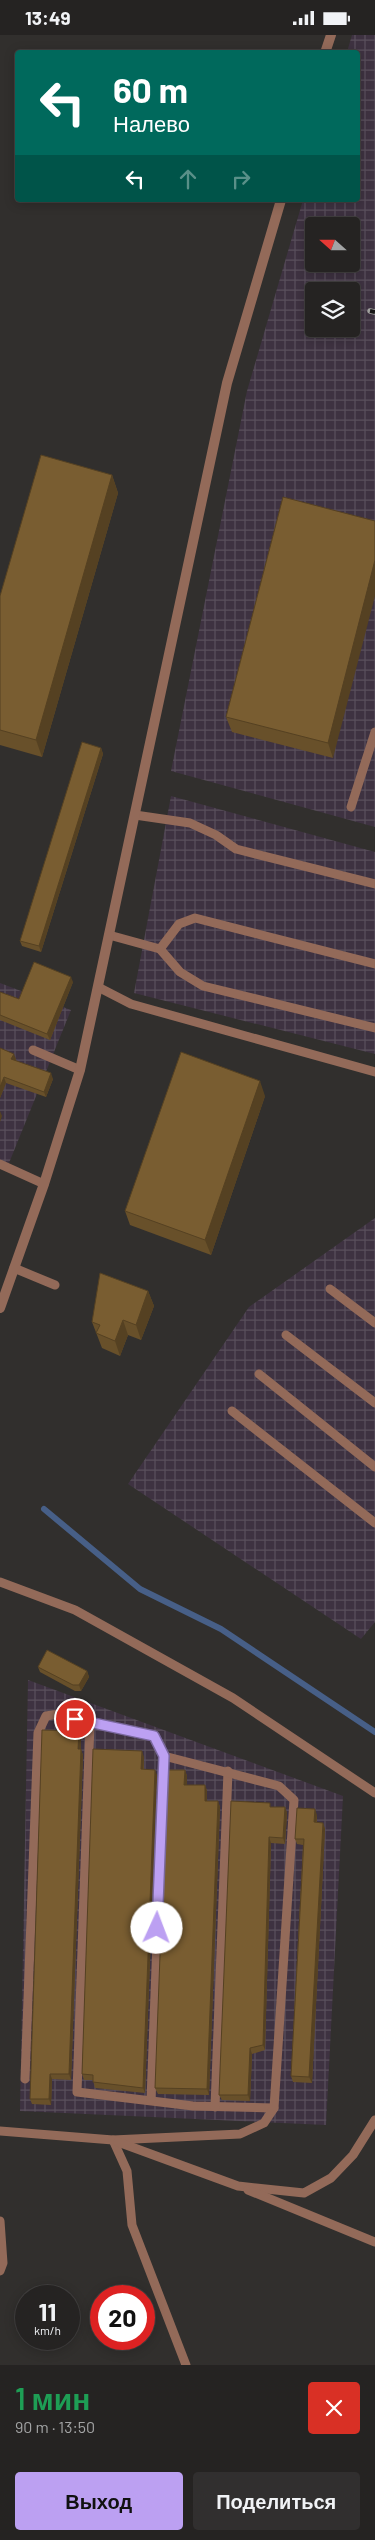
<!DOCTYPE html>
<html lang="ru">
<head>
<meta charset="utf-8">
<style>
	:root { --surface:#252322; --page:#312f2f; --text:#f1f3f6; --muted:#a3a4a5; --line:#424040; --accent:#bca0f2 }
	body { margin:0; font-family:Barlow,sans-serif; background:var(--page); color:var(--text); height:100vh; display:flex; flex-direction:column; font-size:19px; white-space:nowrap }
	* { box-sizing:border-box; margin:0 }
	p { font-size:16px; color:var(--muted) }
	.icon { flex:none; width:28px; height:28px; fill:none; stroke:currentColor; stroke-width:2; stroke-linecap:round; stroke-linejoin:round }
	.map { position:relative; height:2330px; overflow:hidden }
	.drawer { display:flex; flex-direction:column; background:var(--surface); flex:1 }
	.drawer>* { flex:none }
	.top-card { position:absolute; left:15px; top:15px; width:345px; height:152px; border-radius:5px; box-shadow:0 2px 12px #0003,0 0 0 1px var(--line); background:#00695c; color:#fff; overflow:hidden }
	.needle { width:32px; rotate:291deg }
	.controls { position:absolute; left:305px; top:182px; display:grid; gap:10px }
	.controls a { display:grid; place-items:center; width:55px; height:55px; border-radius:5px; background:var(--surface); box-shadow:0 2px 12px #0003,0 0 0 1px var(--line); font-size:25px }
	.speed { position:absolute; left:15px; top:2250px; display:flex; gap:10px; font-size:25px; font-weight:700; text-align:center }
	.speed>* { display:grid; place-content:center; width:65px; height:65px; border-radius:50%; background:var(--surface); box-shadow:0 2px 12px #0003,0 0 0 1px var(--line); line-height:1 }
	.speed small { font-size:12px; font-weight:400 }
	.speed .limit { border:8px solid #d22; background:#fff; color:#111 }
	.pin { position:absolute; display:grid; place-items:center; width:42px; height:42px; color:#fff; margin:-21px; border:2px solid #fff; border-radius:50%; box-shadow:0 1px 5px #0007 }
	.me { position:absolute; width:55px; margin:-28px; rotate:2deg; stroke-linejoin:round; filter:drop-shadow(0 0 4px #0008) }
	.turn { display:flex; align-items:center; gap:18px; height:105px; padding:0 15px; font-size:22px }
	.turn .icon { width:65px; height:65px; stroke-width:2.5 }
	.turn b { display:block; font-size:35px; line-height:42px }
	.lanes { display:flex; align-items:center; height:48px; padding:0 15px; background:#0003; justify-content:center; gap:25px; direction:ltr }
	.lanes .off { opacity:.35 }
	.round { display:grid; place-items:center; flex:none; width:52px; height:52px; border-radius:5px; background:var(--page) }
	.summary { display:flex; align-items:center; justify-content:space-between; height:85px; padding:0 15px }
	h1 { font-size:30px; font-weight:600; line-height:38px; color:#1e9e55 }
	.action { display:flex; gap:10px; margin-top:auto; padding:10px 15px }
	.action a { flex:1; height:58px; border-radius:5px; background:var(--accent); color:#111; font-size:20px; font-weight:600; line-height:58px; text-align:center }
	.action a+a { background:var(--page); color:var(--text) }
	.status { display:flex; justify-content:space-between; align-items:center; height:35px; padding:0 25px; background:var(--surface); direction:ltr }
	.status svg { height:14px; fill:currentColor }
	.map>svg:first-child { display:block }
	.industrial { fill:url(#industrial-grid); fill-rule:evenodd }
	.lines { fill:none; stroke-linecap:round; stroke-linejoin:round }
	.stream { stroke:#475f87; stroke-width:6 }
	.lane { stroke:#936a59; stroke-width:9 }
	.street { stroke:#936a59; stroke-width:10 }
	.rail-casing { stroke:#a4a3a1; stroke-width:5.5 }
	.rail { stroke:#181716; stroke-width:4; stroke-dasharray:11; stroke-linecap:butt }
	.wall { fill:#68502a }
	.shaded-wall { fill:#554122 }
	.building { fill:#795d31; stroke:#554122 }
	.route-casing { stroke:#7a689d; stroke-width:12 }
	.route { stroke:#bca0f2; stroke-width:9 }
</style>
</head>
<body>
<div class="status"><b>13:49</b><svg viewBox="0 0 49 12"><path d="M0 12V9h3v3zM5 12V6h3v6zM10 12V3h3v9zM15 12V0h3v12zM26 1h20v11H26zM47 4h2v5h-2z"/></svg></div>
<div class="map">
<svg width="375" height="2330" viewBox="0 0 375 2330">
	<defs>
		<pattern id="industrial-grid" width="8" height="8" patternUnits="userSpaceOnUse" patternTransform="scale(1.25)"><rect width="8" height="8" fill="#3e3241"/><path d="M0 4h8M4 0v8" fill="none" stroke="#594f5c"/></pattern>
	</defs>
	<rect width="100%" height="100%" fill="#312f2d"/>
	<g class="industrial">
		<path d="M352,0h23v792l-204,-56 76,-380 56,-191h55v-147l-11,-1zM314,191h37v38h-37zM314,256h37v38h-37z"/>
		<path d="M171,761l204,56v202l-241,-61z"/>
		<path d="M0,948l71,27 -62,153 -9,-2z"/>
		<path d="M375,1183v404l-14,17 -233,-155 121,-177z"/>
		<path d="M28,1645l315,116 -17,329 -306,-14z"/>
	</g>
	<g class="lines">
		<path class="stream" d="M44,1474l96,80 81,40 154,103"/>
		<g class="lane">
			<path d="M351,772l24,-75"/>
			<path d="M135,780l55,8 26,12 20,14 139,35"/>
			<path d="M109,900l51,14 19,-25 16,-6 180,46"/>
			<path d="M160,914l20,23 23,14 172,42"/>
			<path d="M98,952l33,17 244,68"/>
			<path d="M33,1015l47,20"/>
			<path d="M0,1129l44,20"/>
			<path d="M14,1233l41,17"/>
			<path d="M330,1254l45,34"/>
			<path d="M286,1300l89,68"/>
			<path d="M259,1339l116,93"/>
			<path d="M232,1376l143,112"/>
			<path d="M0,1547l75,28 158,88 142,95"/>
			<path d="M90,1688l-13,369 116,14 81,2"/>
			<path d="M151,2065l13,-344"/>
			<path d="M215,2072l13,-336"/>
			<path d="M0,2096l113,9 127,-6 24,-11 10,-15 20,-308 -15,-14 -115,-30 -10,-20 -64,-13 -31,-9 -13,2 -8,17 -13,346"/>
			<path d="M113,2105l14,31 5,54 54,140"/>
			<path d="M118,2107l120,44 66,7 27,-15 22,-23 22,-35"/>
			<path d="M248,2155l127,52"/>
			<path d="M0,2186l3,42 -3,8"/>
		</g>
		<g class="street">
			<path d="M325,18l6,-18"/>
			<path d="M0,1273l44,-124 36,-114 147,-687 54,-183"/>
		</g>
		<g class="rail-casing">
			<path id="rail" d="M370,276l5,1"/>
		</g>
		<use href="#rail" class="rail"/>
	</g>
	<g class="wall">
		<path d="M112,440l6,18 -76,264 -42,-12v-149z"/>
		<path d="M283,462l50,261 -101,-26 -6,-15z"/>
		<path d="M101,713l2,6 -62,198 -19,-6 -2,-5z"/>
		<path d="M73,947l-23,58 -50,-20v-28l19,7z"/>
		<path d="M0,1013l16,11 -1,1 38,19 -7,18 -40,-14 -6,15z"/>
		<path d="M265,1061l-54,159 -81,-30 -5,-14z"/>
		<path d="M148,1256l6,15 -13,34 -13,-5 -8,21 -18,-8 -10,-26z"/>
		<path d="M38,1632l49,4 2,6 -8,14h-6l-35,-19z"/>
		<path d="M81,1702v13l2,5 -12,325 -19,-1 -1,26 -19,-1 -2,-5z"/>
		<path d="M144,1722v12l13,6 -12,318 -50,-5 -2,-8h-9l-2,-6z"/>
		<path d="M185,1735l2,6v9h18l2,6v10h11l2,6 -11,288 -51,-1 -3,-6z"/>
		<path d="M271,1772h14l2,6 -2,31 -14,-1 -6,207 -13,4 -2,47 -28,-1 -3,-5z"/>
		<path d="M317,1780v8h6l2,6 -13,254 -19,-1 -2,-6 12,-231 -6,-1 -2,-5z"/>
	</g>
	<g class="shaded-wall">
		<path d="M112,440l6,18 -76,264 -6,-17z"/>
		<path d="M375,525v36l-42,162 -5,-15z"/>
		<path d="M101,713l2,6 -62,198 -2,-6z"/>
		<path d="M71,942l2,5 -23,58 -3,-6z"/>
		<path d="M14,1019l2,5 -2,5 -3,-5z"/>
		<path d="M51,1038l2,6 -7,18 -2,-5z"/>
		<path d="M4,1042l2,6 -6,15v-11z"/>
		<path d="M260,1046l5,15 -54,159 -6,-15z"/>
		<path d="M0,1076l2,5 -2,6z"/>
		<path d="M148,1256l6,15 -13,34 -5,-15z"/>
		<path d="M123,1285l5,15 -8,21 -5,-15z"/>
		<path d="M87,1636l2,6 -8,14 -2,-6z"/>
		<path d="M79,1696l2,6v13l2,5 -12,325 -2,-6z"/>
		<path d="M142,1716l2,6 -1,18 -2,-6z"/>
		<path d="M155,1735l2,5 -12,318 -2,-5z"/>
		<path d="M185,1735l2,6v15l-3,-6z"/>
		<path d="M205,1750l2,6v15l-2,-5z"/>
		<path d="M218,1766l2,6 -11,288 -2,-6z"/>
		<path d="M285,1772l2,6 -2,31 -2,-6z"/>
		<path d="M315,1774l2,6 -1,13 -2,-6z"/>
		<path d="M323,1788l2,6 -13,254 -3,-6z"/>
		<path d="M269,1802l2,6 -6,207 -2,-5z"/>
		<path d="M250,2013l2,6 -2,47 -2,-6z"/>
		<path d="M50,2039l2,5 -1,26 -2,-6z"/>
	</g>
	<g class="building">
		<path d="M41,420l71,20 -76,265 -36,-10v-134z"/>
		<path d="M283,462l92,24v39l-47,183 -102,-26z"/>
		<path d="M82,707l19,6 -62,198 -19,-5z"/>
		<path d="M34,927l37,15 -24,57 -47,-19v-23l19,7z"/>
		<path d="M0,1013l14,6 -3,5 40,14 -7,19 -40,-15 -4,10z"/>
		<path d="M181,1017l79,29 -55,159 -80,-29z"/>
		<path d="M100,1238l48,18 -12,34 -13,-5 -8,21 -19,-8 4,-8 -8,-3z"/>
		<path d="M47,1615l40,21 -8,14h-6l-35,-18z"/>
		<path d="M42,1695l37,1 -1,18h3l-12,325h-19l-1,25h-19z"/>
		<path d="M93,1714l49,2 -1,18 14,1 -12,318 -50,-6v-7l-11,-1z"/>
		<path d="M167,1735h18l-1,15h21v16h13l-11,288 -52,-1z"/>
		<path d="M231,1766l39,2v4h15l-2,31 -14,-1 -6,208 -13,3 -2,47h-29z"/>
		<path d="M297,1773l18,1 -1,13 9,1 -14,254 -18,-1 13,-237h-9z"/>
	</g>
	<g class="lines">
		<g class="route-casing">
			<path id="route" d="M75,1684l79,17 10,20 -7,172"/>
		</g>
		<use href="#route" class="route"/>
	</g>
</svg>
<div class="controls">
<a><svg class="needle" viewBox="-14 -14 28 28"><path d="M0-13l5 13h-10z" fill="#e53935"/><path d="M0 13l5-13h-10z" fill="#a3a4a5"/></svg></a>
<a><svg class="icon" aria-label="layers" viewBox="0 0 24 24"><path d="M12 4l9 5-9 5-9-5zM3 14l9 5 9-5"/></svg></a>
</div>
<div class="speed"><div>11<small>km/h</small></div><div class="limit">20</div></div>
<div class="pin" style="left:75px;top:1684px;background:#d93025"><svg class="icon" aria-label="arrive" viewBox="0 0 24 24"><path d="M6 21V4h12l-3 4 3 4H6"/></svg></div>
<svg class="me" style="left:157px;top:1893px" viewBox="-20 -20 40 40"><circle r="19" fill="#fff"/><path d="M0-13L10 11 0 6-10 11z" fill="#bca0f2"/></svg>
<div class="top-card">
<div class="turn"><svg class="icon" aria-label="left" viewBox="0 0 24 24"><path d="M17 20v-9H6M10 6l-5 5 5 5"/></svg><div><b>60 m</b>Налево</div></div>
<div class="lanes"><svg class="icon" aria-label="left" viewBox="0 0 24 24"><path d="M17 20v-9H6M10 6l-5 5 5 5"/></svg><svg class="icon off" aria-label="ahead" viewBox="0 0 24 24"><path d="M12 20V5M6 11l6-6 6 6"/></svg><svg class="icon off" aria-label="right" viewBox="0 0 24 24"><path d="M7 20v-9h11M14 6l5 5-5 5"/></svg></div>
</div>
</div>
<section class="drawer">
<div class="summary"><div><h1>1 мин</h1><p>90 m · 13:50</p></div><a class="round" style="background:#d93025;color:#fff"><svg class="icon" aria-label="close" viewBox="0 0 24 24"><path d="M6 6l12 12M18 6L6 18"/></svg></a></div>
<div class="action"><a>Выход</a><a>Поделиться</a></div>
</section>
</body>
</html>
